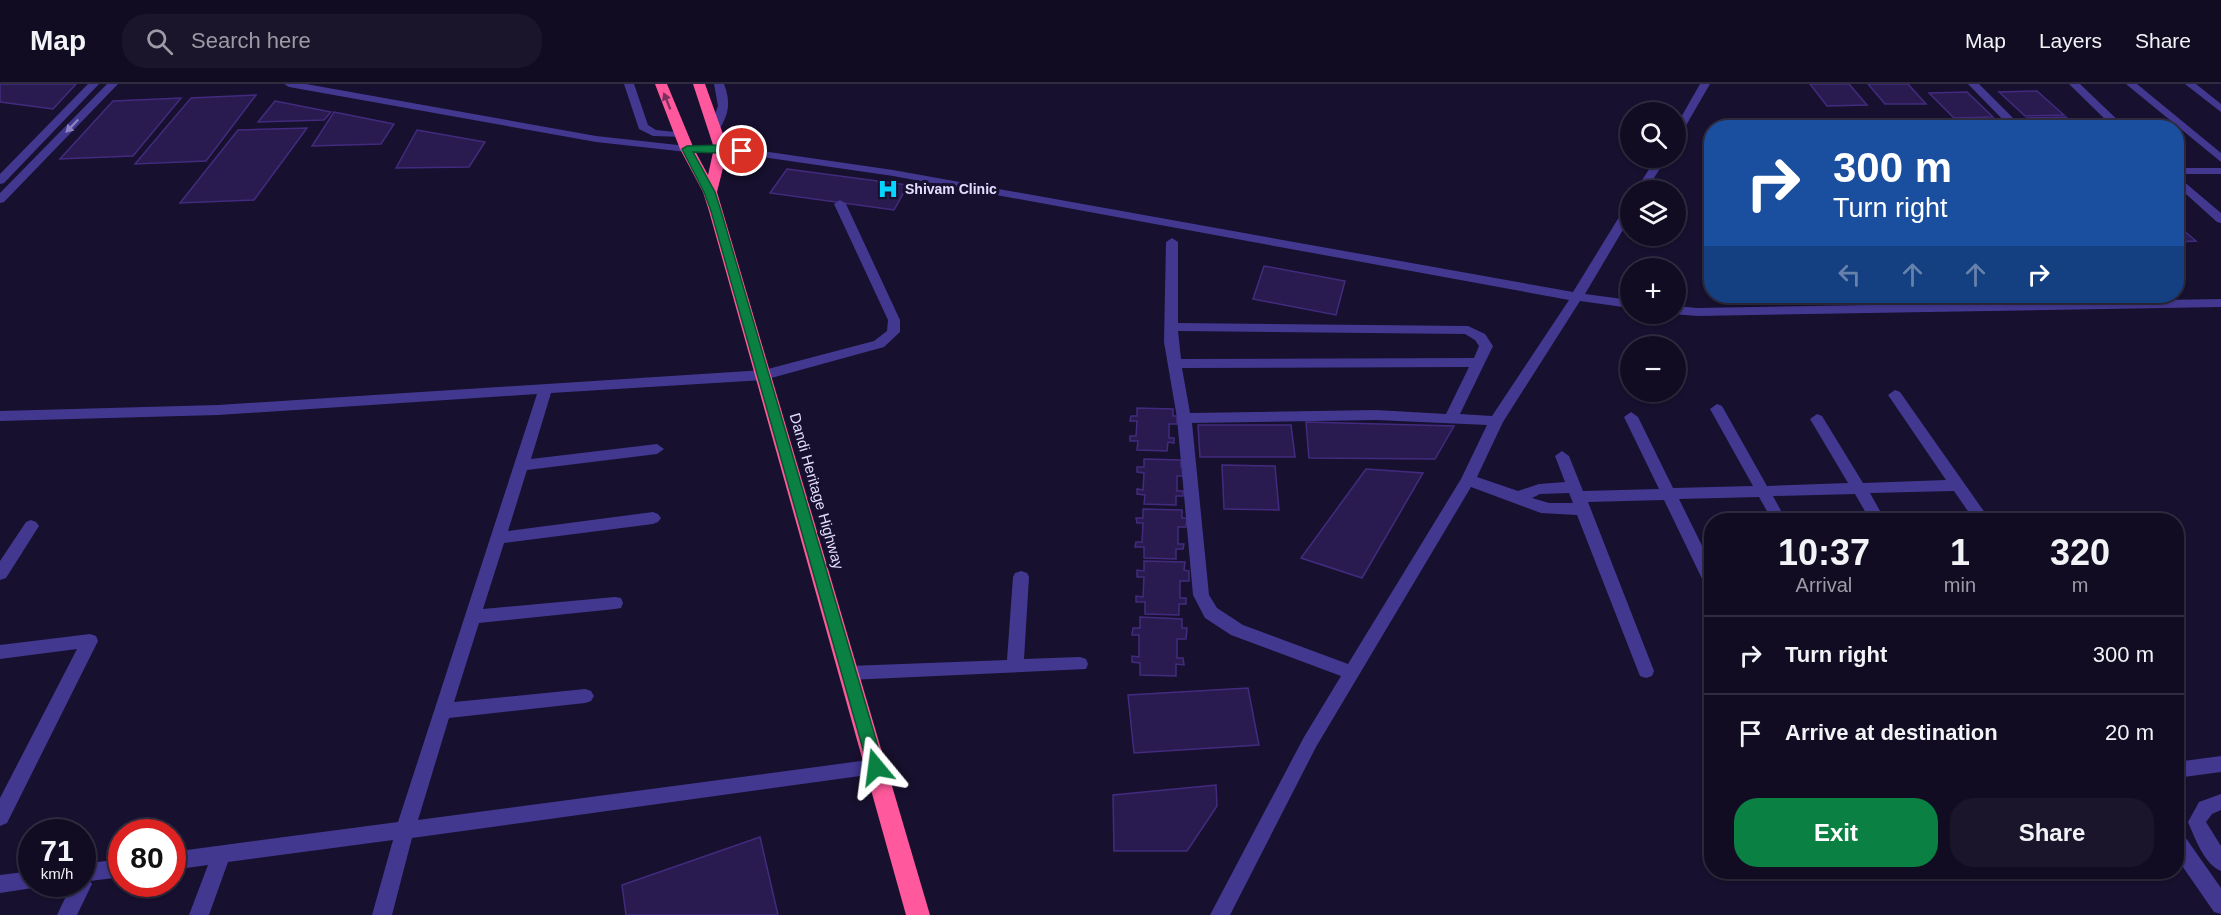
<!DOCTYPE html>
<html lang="en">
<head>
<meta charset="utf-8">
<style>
	:root { --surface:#110c22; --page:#1a152a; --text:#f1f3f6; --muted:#9c9ba5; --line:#302c40; --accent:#0b8043 }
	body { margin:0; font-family:Helvetica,sans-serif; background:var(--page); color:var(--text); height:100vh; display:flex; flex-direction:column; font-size:22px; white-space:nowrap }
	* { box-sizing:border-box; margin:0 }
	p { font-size:20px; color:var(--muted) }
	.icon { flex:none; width:33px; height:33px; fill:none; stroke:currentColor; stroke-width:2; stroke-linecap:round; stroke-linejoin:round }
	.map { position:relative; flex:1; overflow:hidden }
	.side { position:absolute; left:1704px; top:429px; width:480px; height:366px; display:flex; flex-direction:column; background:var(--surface); border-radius:24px; box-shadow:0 2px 4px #0004,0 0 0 2px var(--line) }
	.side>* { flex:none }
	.banner { position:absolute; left:1704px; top:36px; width:480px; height:183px; border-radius:24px; box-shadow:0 2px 4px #0004,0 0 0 2px var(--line); background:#1a4fa0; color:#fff; overflow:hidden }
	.controls { position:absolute; left:1620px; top:18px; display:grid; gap:12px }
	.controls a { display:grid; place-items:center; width:66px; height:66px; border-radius:50%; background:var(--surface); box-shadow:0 2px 4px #0004,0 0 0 2px var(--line); font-size:30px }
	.speed { position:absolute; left:18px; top:735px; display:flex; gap:12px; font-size:30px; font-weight:700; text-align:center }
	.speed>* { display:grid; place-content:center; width:78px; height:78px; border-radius:50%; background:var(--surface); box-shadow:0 2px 4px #0004,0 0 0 2px var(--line); line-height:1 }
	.speed small { font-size:15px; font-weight:400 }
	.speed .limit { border:9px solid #d22; background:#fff; color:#111 }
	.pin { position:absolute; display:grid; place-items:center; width:51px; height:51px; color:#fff; margin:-26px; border:3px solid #fff; border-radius:50%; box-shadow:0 2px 6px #0007 }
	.me { position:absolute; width:66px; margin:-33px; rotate:344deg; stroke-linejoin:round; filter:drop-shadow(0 0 4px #0008) }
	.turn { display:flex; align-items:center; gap:21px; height:126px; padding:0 30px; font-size:27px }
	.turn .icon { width:78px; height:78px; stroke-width:2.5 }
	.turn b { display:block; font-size:42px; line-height:51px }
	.lanes { display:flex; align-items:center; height:57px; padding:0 30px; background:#0003; justify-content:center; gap:30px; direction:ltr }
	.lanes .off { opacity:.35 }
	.eta { display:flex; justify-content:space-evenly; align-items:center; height:102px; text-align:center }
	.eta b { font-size:36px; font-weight:700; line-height:42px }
	.button { display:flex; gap:12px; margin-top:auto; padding:12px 30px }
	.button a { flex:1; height:69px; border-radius:24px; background:var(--accent); color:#fff; font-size:24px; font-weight:700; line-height:69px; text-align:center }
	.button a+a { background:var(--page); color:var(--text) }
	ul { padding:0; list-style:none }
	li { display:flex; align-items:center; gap:18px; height:78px; padding:0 30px; border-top:2px solid var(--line) }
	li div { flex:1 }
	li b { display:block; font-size:22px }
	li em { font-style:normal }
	header { display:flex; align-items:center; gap:36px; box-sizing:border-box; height:84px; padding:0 30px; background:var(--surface); border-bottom:2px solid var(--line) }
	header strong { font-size:28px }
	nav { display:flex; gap:33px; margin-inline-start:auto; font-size:21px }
	.search { width:420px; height:54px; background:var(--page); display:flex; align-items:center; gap:15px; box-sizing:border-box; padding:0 21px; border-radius:24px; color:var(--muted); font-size:22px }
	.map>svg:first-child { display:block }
	.building { fill:#291b50; stroke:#422b7e; stroke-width:1.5 }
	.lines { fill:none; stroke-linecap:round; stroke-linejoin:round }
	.minor { fill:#423890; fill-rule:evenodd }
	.highway { fill:#ff589c; fill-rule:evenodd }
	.oneway { fill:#7f3060 }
	.oneway2 { fill:#8a82c2 }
	.route { fill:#0b8043; stroke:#07532c; stroke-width:1.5 }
	.labels { text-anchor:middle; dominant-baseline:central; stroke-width:6; stroke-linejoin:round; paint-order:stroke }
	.far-poi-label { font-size:14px; font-weight:bold; fill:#e3ddff; stroke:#17102e; text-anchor:start }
	.street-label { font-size:15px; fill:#e3ddff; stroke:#17102e }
</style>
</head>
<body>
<header>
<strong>Map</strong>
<div class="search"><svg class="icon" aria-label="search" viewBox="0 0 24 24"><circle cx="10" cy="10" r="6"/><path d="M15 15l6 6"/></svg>Search here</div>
<nav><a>Map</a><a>Layers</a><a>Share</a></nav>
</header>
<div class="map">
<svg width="2221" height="831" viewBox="0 0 2221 831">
	<rect width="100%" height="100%" fill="#17102e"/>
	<g class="building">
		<path d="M0,0h76l-23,25 -53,-7z"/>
		<path d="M1810,0h39l18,21 -40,1z"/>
		<path d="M1868,0h40l18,20h-41z"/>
		<path d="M2037,7l27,24 -39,1 -26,-24z"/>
		<path d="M1967,8l26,25 -39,1 -25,-25z"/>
		<path d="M256,11l-50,66 -71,3 56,-66z"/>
		<path d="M181,14l-48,58 -73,3 53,-58z"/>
		<path d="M275,17l56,11 -7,8 -66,2z"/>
		<path d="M334,28l60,12 -13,20 -69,2z"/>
		<path d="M2066,33l12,11h-41l-10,-10z"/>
		<path d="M1876,38l4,6h-42l-3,-5z"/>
		<path d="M307,44l-53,72 -74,3 58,-73z"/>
		<path d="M417,46l68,12 -16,25 -73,1z"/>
		<path d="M787,85l121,16 -14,25 -124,-17z"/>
		<path d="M2176,140l20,17 -20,1z"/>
		<path d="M1264,182l81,15 -9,34 -83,-16z"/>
		<path d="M1137,324l36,1v7h4v8h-8v14h5v5l-6,-1 -1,9 -30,-1 1,-9h-8v-5h6l1,-15h-7l1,-5h6z"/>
		<path d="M1306,338l148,4 -19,33 -126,-1z"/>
		<path d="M1198,341h93l4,32h-95z"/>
		<path d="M1144,375l37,1v7h5l-1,9h-8v15h6v5h-7v9l-32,-1 1,-9 -8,-1v-5l6,1 1,-17 -7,-1v-5h7z"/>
		<path d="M1222,381l53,1 4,44 -55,-1z"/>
		<path d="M1366,385l57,4 -61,105 -61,-20z"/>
		<path d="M1143,425l39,1v8h5l-1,9h-8v17h6l-1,5h-7v10l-32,-1v-11h-9l1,-5h6l1,-19h-6l-1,-5h7z"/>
		<path d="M1144,477l41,1 -1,8 5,1v10h-9v17h6v6h-7v11l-34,-1v-12h-9v-6l7,1 1,-20h-7v-7l7,1z"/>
		<path d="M1140,533l42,2v9h5l-1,11h-9v19h6l1,7 -8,-1v12l-36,-1v-12l-8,-1v-6l7,1v-22h-7l1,-7h7z"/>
		<path d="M1248,604l11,57 -125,8 -6,-58z"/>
		<path d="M1216,701l1,21 -30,45h-73l-1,-56z"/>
		<path d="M760,753l18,78h-152l-4,-30z"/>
	</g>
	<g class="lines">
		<g class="minor">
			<path d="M88,0h11l-95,99 -4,1v-10z"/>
			<path d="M107,0h11l-114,118 -4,1v-10z"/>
			<path d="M284,0h22l290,52 91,10 34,-1 172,25 680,122 51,-83 6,-3v12l-45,76 45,6v8l-50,-7 -77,121 -26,55 41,14 21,-7 26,-2 -10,-26 7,-5 7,5 14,35 76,-2 -35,-72 7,-5 7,5 35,71 80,-2 -43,-77 7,-5 5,2 45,80 81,-3 -38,-64 7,-5 5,2 41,67 83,-3 -58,-85 7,-5 5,2 90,128h-16l-20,-29 -84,2 15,27h-15l-15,-26 -82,2 13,24h-14l-13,-23 -80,2 33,67v23l-6,-2 -42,-87 -76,2 66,169 -2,5 -6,2 -6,-2 -2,-5 -61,-156 -36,-2 -70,-26 -155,260 -86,168h-20l94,-178 37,-61 -110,-41 -26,-17 -12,-23 -16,-177 -13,-76 2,-100 6,-4 6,4v81l290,3 17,8 8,12 -33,68 32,2 77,-116 -676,-124 -172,-25 -34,1 -91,-10 -307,-55zM1178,247l287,3 10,6 4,6 -5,12 -293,1zM1469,283l-23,47 -70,-4 -186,3 -8,-45zM1376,336l111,5 -26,54 -113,185 -105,-39 -26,-17 -8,-13 -17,-172zM1569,409l4,10h-24l-17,-5 8,-4z"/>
			<path d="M624,0h10l14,41 8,5 29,3v4l-32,-1 -14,-7z"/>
			<path d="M714,0h10c7,18 5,30 -5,46l-4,1 -5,-3 8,-22z"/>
			<path d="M1700,0h10l-29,50 -5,3v-11z"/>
			<path d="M1968,0h11l44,44h-12z"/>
			<path d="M2069,0h11l46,44h-12z"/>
			<path d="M2126,0h11l84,69v9z"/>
			<path d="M2185,0h11l25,20v8z"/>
			<path d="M1656,74h11l-21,32h-10z"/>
			<rect x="2176" y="84" width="45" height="6"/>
			<path d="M2176,91l45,38v10l-4,-1 -41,-37z"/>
			<path d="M840,116l6,4 54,116v12l-16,15 -120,33 -213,13 -20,66 126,-15 7,5 -7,5 -130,16 -19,61 145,-19 5,2 3,4 -3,4 -5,2 -149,19 -21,66 132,-12 6,1 2,5 -2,5 -6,1 -136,14 -25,79 131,-13 6,2 3,5 -3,5 -6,2 -136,15 -31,102 458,-61 6,2 3,6 -3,6 -470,65 -20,77h-20l21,-75 -165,22 -19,53h-20l19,-50 -36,5v-18l226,-30 139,-428 -319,21 -218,6v-10l218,-6 546,-35 110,-29 13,-10 1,-11 -54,-116z"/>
			<path d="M2221,215v8l-524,9 -23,-2 2,-8 21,2z"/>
			<path d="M31,436l5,2 3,4 -33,52 -6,2v-19l26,-39z"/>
			<path d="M1021,487l6,2 2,4 -5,82 56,-2 6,2 2,5 -2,5 -237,11 -6,-2 -2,-5 2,-5 6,-2 158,-6 6,-83 2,-4z"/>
			<path d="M90,550l6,2 2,5 -91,182 -7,3v-28l77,-149 -77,10v-14z"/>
			<path d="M2221,672v16l-45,6v-16z"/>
			<path d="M2221,710v16l-9,4 -6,8 15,24v25c-17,-7 -26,-33 -33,-49l11,-20z"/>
			<path d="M2176,747l7,3 38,54v26l-7,-2 -38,-55z"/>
			<path d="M122,775v18l-32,4 2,3 -15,31h-20l15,-31h10v-20z"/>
			<path d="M32,787v13h8l-1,3 -39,6v-18z"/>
		</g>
		<path class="highway" d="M655,0h12l27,65 14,26 6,-27 -21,-64h12l23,64 -11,44 213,723h-24l-197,-704 -6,-19 -23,-43z"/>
	</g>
	<defs><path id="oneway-solid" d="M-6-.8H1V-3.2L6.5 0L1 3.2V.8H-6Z" transform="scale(1.5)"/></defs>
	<use class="oneway" href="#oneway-solid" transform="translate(667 17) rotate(-112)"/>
	<use class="oneway2" href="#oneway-solid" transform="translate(72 42) rotate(134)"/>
	<path class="route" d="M721,61l21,3 5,3c-4,4 -43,1 -54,1l22,40 6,19 163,556 -2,5 -6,3 -6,-3 -2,-5 -157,-556 -7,-19 -22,-43 5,-3z"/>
	<defs>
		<g id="hospital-bare" transform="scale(1.62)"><path d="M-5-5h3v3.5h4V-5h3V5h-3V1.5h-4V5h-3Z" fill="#09d4ff" stroke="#17102e" stroke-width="2.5" paint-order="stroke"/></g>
	</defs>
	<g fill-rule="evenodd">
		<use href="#hospital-bare" x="888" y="105"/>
	</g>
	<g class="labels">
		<g class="far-poi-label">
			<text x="905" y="105">Shivam Clinic</text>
		</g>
		<g class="street-label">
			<text transform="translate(817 407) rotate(74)">Dandi Heritage Highway</text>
		</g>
	</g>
</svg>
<div class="controls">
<a><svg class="icon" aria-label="search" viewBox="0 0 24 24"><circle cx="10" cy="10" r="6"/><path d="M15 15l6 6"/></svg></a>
<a><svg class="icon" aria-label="layers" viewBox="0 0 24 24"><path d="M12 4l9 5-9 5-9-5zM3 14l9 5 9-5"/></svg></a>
<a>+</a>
<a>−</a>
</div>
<div class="speed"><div>71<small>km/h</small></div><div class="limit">80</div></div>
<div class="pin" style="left:742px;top:67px;background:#d93025"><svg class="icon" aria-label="arrive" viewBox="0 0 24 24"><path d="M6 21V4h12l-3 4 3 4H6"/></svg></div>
<svg class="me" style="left:876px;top:683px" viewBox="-20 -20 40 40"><path d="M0-17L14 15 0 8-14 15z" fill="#0b8043" stroke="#fff" stroke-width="4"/></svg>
<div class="banner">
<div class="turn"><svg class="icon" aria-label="right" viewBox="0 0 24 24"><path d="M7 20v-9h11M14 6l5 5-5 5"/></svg><div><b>300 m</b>Turn right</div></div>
<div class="lanes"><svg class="icon off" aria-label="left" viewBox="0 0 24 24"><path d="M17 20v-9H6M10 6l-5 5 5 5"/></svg><svg class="icon off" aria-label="ahead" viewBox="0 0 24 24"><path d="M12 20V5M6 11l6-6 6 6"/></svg><svg class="icon off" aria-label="ahead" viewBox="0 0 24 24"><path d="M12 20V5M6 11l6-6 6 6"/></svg><svg class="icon" aria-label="right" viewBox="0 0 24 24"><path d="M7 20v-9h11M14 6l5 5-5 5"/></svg></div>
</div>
<section class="side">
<div class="eta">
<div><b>10:37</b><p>Arrival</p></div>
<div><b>1</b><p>min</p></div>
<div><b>320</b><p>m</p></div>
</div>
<ul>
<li><svg class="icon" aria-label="right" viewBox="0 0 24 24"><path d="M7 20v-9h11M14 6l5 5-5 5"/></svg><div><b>Turn right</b></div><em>300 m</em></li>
<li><svg class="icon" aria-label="arrive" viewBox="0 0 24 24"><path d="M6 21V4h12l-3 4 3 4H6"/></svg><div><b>Arrive at destination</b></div><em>20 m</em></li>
</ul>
<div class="button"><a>Exit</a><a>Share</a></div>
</section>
</div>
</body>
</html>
